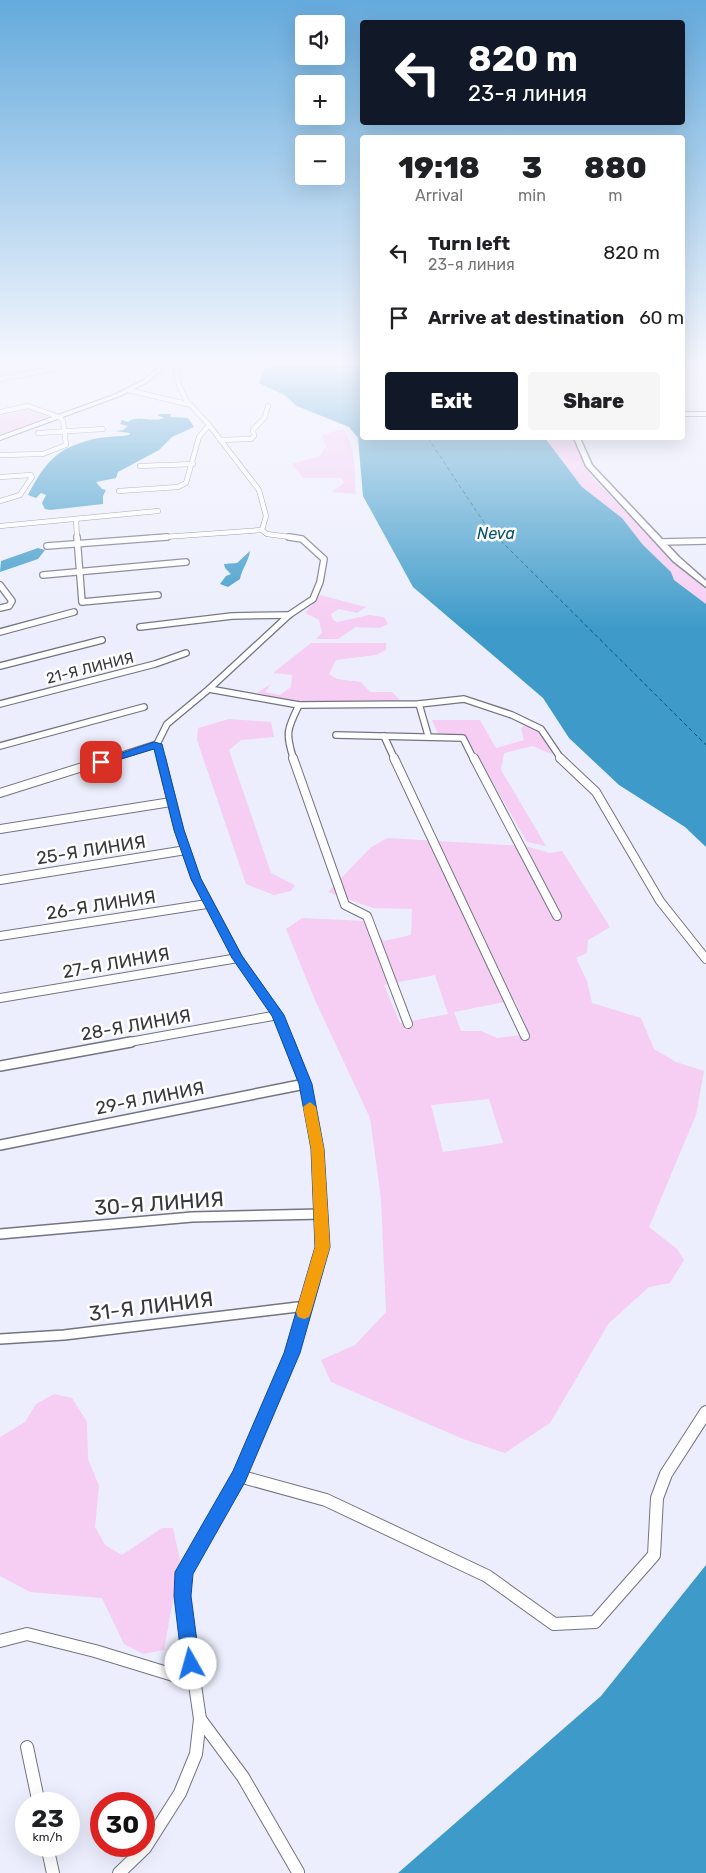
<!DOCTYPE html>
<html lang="en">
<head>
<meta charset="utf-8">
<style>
	:root { --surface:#fff; --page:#f6f6f6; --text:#202124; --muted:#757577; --accent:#111827 }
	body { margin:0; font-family:Rubik,sans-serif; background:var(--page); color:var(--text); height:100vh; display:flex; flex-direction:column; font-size:19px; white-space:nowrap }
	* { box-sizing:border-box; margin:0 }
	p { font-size:16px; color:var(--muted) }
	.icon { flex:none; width:28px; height:28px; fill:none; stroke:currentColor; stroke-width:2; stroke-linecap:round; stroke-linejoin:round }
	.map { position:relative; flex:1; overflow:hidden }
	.details { position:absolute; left:360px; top:135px; width:325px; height:305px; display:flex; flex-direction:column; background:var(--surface); border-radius:5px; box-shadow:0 5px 20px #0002 }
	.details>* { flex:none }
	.guide { position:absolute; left:360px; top:20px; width:325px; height:105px; border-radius:5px; box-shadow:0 5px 20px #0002; background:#111827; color:#fff; overflow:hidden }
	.controls { position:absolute; left:295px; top:15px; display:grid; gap:10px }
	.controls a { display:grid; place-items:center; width:50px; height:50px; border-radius:5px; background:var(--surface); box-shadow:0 5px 20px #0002; font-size:25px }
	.speed { position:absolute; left:15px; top:1792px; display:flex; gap:10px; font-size:25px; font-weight:700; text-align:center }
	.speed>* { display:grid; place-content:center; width:65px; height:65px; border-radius:50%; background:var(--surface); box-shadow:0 5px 20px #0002; line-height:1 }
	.speed small { font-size:12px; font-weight:400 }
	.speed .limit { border:8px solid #d22; background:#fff; color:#111 }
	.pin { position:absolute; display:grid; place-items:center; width:42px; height:42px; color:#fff; margin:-21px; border-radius:10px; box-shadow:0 2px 8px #0006 }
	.me { position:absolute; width:55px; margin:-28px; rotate:353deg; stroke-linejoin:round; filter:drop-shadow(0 0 4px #0008) }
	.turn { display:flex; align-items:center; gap:18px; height:105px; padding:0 25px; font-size:22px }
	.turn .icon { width:65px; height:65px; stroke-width:2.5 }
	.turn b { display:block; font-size:35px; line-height:42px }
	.eta { display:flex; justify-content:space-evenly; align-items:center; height:85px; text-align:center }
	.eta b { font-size:30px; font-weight:800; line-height:35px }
	.primary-button { display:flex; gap:10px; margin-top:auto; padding:10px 25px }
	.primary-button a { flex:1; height:58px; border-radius:5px; background:var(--accent); color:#fff; font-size:20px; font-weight:800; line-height:58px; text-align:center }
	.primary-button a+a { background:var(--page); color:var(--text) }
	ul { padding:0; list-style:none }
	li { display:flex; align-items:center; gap:15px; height:65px; padding:0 25px }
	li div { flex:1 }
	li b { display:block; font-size:19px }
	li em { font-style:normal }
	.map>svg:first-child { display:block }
	.green { fill:#f6cdf3; fill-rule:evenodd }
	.water { fill:#3e9bc9 }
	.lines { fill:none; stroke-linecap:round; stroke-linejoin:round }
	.ferry { stroke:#045171; stroke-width:1; stroke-dasharray:4 3; stroke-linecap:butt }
	.street-far4-casing { stroke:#737482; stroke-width:5.5 }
	.street-far3-casing { stroke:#737482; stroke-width:8 }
	.street-far2-casing { stroke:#737482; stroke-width:10 }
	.street-far1-casing { stroke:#737482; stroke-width:12 }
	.street-casing { stroke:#737482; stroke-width:14 }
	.secondary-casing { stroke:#737482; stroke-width:2 }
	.primary-casing { stroke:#737482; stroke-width:3 }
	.street-far4 { stroke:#fff; stroke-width:4.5 }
	.street-far3 { stroke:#fff; stroke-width:5.5 }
	.street-far2 { stroke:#fff; stroke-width:8 }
	.street-far1 { stroke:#fff; stroke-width:9 }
	.street { stroke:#fff; stroke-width:12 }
	.secondary { fill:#fff; fill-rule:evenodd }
	.primary { fill:#fff; fill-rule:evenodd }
	.route { fill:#1a73e8; stroke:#114b97 }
	.slow { fill:#f59e0b }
	.labels { text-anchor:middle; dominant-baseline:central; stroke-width:5; stroke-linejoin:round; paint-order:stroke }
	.far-street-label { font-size:15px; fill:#37373d; stroke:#fff }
	.far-water-label { font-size:16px; font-style:italic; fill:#045171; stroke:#fff }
	.street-label { font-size:18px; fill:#37373d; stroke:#fff }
	.near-street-label { font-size:21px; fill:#37373d; stroke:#fff }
</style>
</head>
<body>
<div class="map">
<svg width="706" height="1873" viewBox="0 0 706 1873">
	<rect width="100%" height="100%" fill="#eceefd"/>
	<g class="green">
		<path d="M30,410l19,7 -49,18v-19z"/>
		<path d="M343,429c14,19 11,42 13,65l-24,-2 12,-9 -2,-5h-39l-11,-14 28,-8 6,-10 -4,-11z"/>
		<path d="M545,438h27l19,38 81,84 34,30v14l-32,-24 -3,-8 -28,-27 -21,-27 -40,-31z"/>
		<path d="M320,595l46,12 -9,6 -18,-4 -8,5 2,6 4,2 32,-7 15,2 4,7 -9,4 -23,-1 -18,12h-22l6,-6 -3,-13 -14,-7z"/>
		<path d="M311,643h75v7l-10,5 -40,5 -7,14 8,5 24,3 9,10h22l8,8 -106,2 -37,-9 14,-9 -6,8 15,3 11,-8 1,-12 -19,-2z"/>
		<path d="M229,719l42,3 3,15 -33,3 -12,10 42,123 24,12 -4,6 -17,4 -28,-11 -49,-144 1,-12z"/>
		<path d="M432,720h48l16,28 28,-8 -3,-12 5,-3 13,6 14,24 -20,-9 -29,7 -3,17 45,76 -19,-4 -61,-106 -28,-2z"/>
		<path d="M387,838l138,8 25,7 12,-2 48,76 -22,13 -1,13 -11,5 11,23 5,22 49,15 13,31 22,13 28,9 -8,44 -47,112 28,22 7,11 -14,23 -21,4 -40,36 -59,100 -45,30 -42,-14 -132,-57 -10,-22 34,-15 31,-33 -5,-113 -11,-81 -55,-118 -29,-71 16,-11 63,3 19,20 27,-6 1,-26 -39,-1 -45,-16 42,-44zM435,975l13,39 -48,9 -16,-38zM515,1000l14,34 -32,4 -16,-7h-20l-7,-19zM489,1099l14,44 -60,9 -12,-47z"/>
		<path d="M54,1394l18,4 15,24 1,37 11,27 -4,41 10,18 17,10 40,-27h11l7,32 -16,90 -21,4 -19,-10 -22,-46 -72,-6 -30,-16v-139l25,-15 11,-18z"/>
	</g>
	<g class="water">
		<path d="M266,365h96v73h183l37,49 40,31 21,27 28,27 3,8 32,24v243l-21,-20 -66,-42 -50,-47 -26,-40 -130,-111 -50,-91 -5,-58 -9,-11 -52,-21 -13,-11 -25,-12z"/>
		<path d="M159,414h12l-1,3 18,1 6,9 -22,10 -13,13 -41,22 -2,6 -20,4 6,7 4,1 -3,6v8l-53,6 -5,-1 -3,-6 4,-8 -5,-2 -5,5 -8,-3c17,-33 30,-49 71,-57 10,-2 20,-1 30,-3l1,-2 -15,-2 8,-1 5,-4 -8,-2 2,-4 6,2c9,-8 24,1 36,-4l-7,-3z"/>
		<path d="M38,548l7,2 -7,9 -38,13 1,-11z"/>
		<path d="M250,551c-1,10 -8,17 -10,28l-12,8 -8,-3 6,-8 5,-2 -6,-6 -1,-4 13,-1z"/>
		<path d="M706,1565v308h-308l203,-177z"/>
	</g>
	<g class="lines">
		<path class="ferry" d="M428,438l59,89 219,218"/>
		<g class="street-far4-casing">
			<g id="street-far4">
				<path d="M175,365l4,20 7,15 23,25 50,65 7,26 -4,14 5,4 30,4"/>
				<path d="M0,379l73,-14"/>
				<path d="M128,390l63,15"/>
				<path d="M0,412l28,-6 31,11 4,4 3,24 -23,9 -43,1"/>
				<path d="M38,433l65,-4"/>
				<path d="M220,440l31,-1 3,-3 -1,-6 12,-13 3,-11"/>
				<path d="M140,466l53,-2"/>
				<path d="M0,477l31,-2 1,2 -12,18 -20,6"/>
				<path d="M119,491l59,-4 8,-4 13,-46 10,-12"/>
				<path d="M76,519l1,19"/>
				<path d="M0,526l158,-15"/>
				<path d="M150,538l112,-8"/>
			</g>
		</g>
		<g class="street-far3-casing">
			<g id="street-far3">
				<path d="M77,537l5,65 76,-7"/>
				<path d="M660,542l46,-1"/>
				<path d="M47,546l120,-9"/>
				<path d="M43,575l143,-13"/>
				<path d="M0,585l12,16 -3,5 -9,2"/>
				<path d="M140,627l92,-11 57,-1"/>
				<path d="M0,632l74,-20"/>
				<path d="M0,666l102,-26"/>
				<path d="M209,689l90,16 120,-1 45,-5 48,16 29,14 21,31"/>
				<path d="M0,704l155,-40 31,-11"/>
				<path d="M419,704l9,31"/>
				<path d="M336,735l127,3 11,22"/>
				<path d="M384,736l11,24"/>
				<path d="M0,746l144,-39"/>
				<path d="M107,760l50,-16"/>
				<path d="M161,760l-4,-16 10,-20 42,-35 80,-74 24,-16 7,-17 4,-23 -22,-20 -13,-2"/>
				<path d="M294,760c-9,-26 -7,-31 5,-55"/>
			</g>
		</g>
		<g class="street-far2-casing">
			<g id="street-far2">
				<path d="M161,758l18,72 17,49 42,79 40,57 11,28"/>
				<path d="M293,758l52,147 22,11 41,108"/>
				<path d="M394,758l131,278"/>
				<path d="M474,758l83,158"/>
				<path d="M560,758l36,34 64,109 46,58"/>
				<path d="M0,793l111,-35"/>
				<path d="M0,829l171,-27"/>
				<path d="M0,880l186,-30"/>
				<path d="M0,936l207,-32"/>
				<path d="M0,998l238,-40"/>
				<path d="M124,1043l154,-28"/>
			</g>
		</g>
		<g class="street-far1-casing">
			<g id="street-far1">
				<path d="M0,1066l131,-24"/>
				<path d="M0,1145l305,-61"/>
				<path d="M0,1234l192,-17 130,-3"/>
				<path d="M0,1339l64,-4 242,-29"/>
				<path d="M269,1407l23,-54 30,-106 -4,-98 -13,-65 -16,-42"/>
			</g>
		</g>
		<g class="street-casing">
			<g id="street">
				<path d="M239,1476l87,24 161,76 67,48 41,-2 59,-67 3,-57 9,-24 40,-62"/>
				<path d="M0,1641l27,-7 68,17 98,30"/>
				<path d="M200,1719l43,58 55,95"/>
				<path d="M27,1747l12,57"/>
				<path d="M47,1846l6,27"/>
				<path d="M119,1873l26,-25 35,-55 16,-39 4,-35 -18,-123 2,-24 55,-96 30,-70"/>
			</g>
		</g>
		<g class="secondary-casing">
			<g id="secondary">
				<path d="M162,365h5l-21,18 -26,13 -120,44v-4l116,-42 26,-13z"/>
				<rect x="682" y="412" width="24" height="4"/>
			</g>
		</g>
		<g class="primary-casing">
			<path id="primary" d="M574,438h6l12,27 87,92 27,24v6l-33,-26 -78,-85 -9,-10z"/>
		</g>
		<use href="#street-far4" class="street-far4"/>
		<use href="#street-far3" class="street-far3"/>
		<use href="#street-far2" class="street-far2"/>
		<use href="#street-far1" class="street-far1"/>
		<use href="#street" class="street"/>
		<use href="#secondary" class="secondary"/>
		<use href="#primary" class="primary"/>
	</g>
	<linearGradient id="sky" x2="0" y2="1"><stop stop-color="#64aadc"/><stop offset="0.58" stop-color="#f6f7fe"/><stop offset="1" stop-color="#f6f7fe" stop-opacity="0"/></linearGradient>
	<rect width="706" height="627" fill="url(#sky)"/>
	<path class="route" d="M154,742l8,2 22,86 17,49 41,77 42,59 28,69 12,65 6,98 -30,106 -55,129 -52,92 -2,22 9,68 -2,7 -7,2 -6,-2 -3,-7 -8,-68 1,-24 58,-101 51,-118 31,-106 -4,-98 -12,-65 -27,-68 -40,-58 -41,-79 -17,-49 -20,-81 -53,16 -5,-3z"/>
	<path class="slow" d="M310,1102l6,5 8,42 6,98 -19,65 -2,5 -5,2 -6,-2 -2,-5 19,-65 -4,-98 -8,-42z"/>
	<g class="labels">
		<g class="far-street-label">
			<text transform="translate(90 668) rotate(-14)">21-Я ЛИНИЯ</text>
		</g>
		<g class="far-water-label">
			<text x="496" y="533">Neva</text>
		</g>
		<g class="street-label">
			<text transform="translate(91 850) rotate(-9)">25-Я ЛИНИЯ</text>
			<text transform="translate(101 905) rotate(-9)">26-Я ЛИНИЯ</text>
			<text transform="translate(116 963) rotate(-10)">27-Я ЛИНИЯ</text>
			<text transform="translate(136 1025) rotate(-10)">28-Я ЛИНИЯ</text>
			<text transform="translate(150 1098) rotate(-11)">29-Я ЛИНИЯ</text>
		</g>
		<g class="near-street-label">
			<text transform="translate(159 1203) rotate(-4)">30-Я ЛИНИЯ</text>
			<text transform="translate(151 1306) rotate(-7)">31-Я ЛИНИЯ</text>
		</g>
	</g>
</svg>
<div class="controls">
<a><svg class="icon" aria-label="sound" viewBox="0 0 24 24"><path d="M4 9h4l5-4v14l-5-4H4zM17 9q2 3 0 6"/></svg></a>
<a>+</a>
<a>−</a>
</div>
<div class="speed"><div>23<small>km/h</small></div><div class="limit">30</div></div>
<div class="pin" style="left:101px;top:762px;background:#d93025"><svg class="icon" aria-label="arrive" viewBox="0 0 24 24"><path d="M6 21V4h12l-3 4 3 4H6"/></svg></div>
<svg class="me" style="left:191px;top:1664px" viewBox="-20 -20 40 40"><circle r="19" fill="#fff"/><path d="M0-13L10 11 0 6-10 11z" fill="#1a73e8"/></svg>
<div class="guide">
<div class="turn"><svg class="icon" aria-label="left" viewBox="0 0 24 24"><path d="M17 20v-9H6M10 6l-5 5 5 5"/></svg><div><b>820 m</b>23-я линия</div></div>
</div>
<section class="details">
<div class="eta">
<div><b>19:18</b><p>Arrival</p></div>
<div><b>3</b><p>min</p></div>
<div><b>880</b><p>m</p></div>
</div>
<ul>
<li><svg class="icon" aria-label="left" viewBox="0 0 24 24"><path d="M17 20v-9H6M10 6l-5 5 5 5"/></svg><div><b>Turn left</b><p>23-я линия</p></div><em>820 m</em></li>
<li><svg class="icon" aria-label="arrive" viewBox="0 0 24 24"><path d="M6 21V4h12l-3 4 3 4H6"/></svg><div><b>Arrive at destination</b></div><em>60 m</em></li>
</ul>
<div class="primary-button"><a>Exit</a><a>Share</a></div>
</section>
</div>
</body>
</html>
